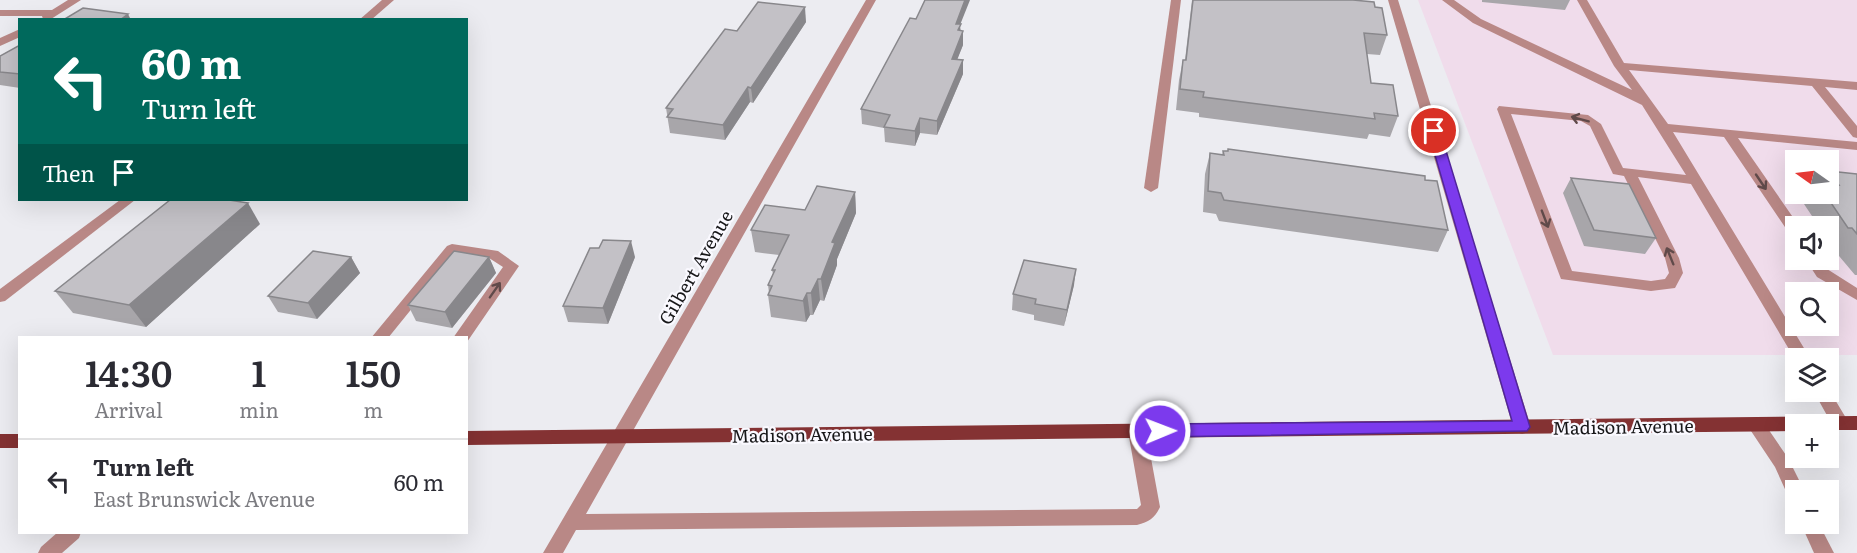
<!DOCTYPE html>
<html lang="en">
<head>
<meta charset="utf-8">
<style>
	:root { --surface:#fff; --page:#f7f7f7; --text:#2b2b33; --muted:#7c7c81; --line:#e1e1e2 }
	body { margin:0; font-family:Literata,serif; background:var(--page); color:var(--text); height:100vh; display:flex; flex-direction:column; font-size:22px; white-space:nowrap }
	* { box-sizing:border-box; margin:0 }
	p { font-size:20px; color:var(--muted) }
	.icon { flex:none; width:33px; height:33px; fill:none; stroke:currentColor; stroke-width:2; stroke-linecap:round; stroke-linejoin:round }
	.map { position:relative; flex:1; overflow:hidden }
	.drawer { position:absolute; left:18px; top:336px; width:450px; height:198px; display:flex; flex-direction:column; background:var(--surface); border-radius:0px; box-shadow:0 6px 24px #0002 }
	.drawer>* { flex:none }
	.hud { position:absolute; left:18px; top:18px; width:450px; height:183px; border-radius:0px; box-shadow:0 6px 24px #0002; background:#00695c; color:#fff; overflow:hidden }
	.needle { width:39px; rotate:284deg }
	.buttons { position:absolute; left:1785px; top:150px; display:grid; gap:12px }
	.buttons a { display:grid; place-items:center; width:54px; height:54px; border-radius:0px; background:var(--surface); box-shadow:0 6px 24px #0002; font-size:30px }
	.pin { position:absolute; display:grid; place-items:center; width:51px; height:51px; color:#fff; margin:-26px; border:3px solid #fff; border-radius:50%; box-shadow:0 2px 6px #0007 }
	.me { position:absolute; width:66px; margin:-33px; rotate:89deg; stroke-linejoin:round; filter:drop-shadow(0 0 4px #0008) }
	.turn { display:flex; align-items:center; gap:21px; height:126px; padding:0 24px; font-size:27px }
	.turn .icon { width:78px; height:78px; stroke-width:2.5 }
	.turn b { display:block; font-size:42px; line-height:51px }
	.then { display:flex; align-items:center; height:57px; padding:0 24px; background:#0003; gap:12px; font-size:22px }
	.eta { display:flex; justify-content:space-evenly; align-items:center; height:102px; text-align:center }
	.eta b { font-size:36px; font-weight:600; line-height:42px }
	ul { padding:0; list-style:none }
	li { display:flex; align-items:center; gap:18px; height:84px; padding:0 24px; border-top:2px solid var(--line) }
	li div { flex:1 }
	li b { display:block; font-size:22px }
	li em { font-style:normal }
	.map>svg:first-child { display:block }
	.commercial { fill:#f0dceb; fill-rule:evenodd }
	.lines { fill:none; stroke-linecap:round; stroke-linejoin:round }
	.minor { fill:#b98886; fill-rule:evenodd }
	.major { fill:#843233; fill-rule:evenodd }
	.wall { fill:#a8a6aa }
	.shaded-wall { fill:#88878b }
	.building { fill:#c3c1c6; stroke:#88878b; stroke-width:1.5 }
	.oneway { stroke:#604a4a }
	.route { fill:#7c3aed; stroke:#51269a; stroke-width:1.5 }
	.labels { text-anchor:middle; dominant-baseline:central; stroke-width:4.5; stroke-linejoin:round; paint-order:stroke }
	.street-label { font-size:18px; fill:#171719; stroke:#faf9ff }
</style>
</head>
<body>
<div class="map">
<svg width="1857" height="553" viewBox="0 0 1857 553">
	<rect width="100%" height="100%" fill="#ececf1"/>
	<path class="commercial" d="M1418,0h439v355h-304zM1796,160h32v34h-32zM1796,226h32v34h-32zM1796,292h32v34h-32z"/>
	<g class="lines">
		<g class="minor">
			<path d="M68,0h13l-30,19h-8l-1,-3h-42v-6h52z"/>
			<path d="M382,0h12l-23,20h-12z"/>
			<path d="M866,0h10l-290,514 551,-5 4,-4 -13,-74 3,-5 6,-2 6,2 3,5 14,76c-5,11 -11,15 -23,18l-561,5 -13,23h-20z"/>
			<path d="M1171,0h10l-23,188 -7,4 -7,-4z"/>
			<path d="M1388,0h10l133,427 -3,5 -6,2 -6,-2 -3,-5z"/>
			<path d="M1442,0h12l27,19 151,71 -18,-24 -37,-66h10l37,63 233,19v8l-32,-3 32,39v12l-4,-1 -41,-51 -183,-16 39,54 189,18v8l-119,-12 61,88h-3v12l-5,-2 -67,-99 -51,-5 137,226h-14v3l-105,-177 -53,-7 41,81 4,15 -8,15 -24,3 -90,-12 -64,-170 2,-3 89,9 13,9 22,44 63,7 -44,-70 -169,-82zM1511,114l70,7 9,5 23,48 11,2 41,82 4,15 -4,6 -14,2 -79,-10z"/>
			<path d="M20,29v8l-20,9v-8z"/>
			<path d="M120,200h15l-130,101 -5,1v-13z"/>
			<path d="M452,244l46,7 21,15 -52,76 -1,-4h-13l50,-71 -14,-9 -33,-4 -68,84h-17l76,-92z"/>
			<path d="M1806,260h14l7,9 30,19v12l-40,-23z"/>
			<path d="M1828,388l21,35 -3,5 -6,2 -6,-2 -20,-36h14z"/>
			<path d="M1756,418l6,2 26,38 16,32h-8v11l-7,-3 -14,-31 -28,-42 3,-5z"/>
			<path d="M1801,524h18l15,29h-20z"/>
			<path d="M58,532h23l-2,6 -17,15h-24l3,-6z"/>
		</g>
		<g class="major">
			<path d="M1857,416v14h-29v-6h-32v7l-1330,14v-14z"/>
			<rect x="0" y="434" width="20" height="14"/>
		</g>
	</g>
	<g class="wall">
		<path d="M1192,0h161l22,7 12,28 -7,20 -13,-1 4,29 27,33 -8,21 -21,-3 -2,5 -168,-22v-4l-23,-3 3,-30 4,-20h2z"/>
		<path d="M1482,0h88l-5,10 -83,-8z"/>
		<path d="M916,19l44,6 3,20 -6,14 6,1v14l-26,61 -17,-2 -5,13 -30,-4 -1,-14 -22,-4 -1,-15z"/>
		<path d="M806,22l-53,81 -3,-1 -25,38 -55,-7 -4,-25 71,-77z"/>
		<path d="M20,45v43l-20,-3v-29z"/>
		<path d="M1223,151l202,29 23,50 -10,22 -219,-31 -3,-7 -13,-2 2,-38 5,-21 12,2z"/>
		<path d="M1829,171l28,3v101h-2l-21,-25 -4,-1 -2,-3v-20h-13l-3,-4 2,-3 -10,-15 9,-10h15z"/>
		<path d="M1571,178l85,60 -11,16 -61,-8 -21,-53z"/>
		<path d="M855,192l1,21 -19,46v6l-13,36 -4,-1 -7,15h-3l-4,7 -35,-5 -3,-22 1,-2 -1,-8 5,-11 -1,-4 7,-15 -24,-3 -4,-22z"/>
		<path d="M260,224l-114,103 -73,-14 -18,-22z"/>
		<path d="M351,257l9,16 -43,46 -39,-7 -10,-16z"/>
		<path d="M489,257l7,16 -44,55 -36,-7 -8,-16z"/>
		<path d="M635,257l-27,67 -40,-2 -5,-16z"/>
		<path d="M1074,285l-10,41 -30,-6v-5l-22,-5 1,-16z"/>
	</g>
	<g class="shaded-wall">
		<path d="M965,0h5l-10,25v13l-4,-14z"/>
		<path d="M805,7l1,15 -53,81 -2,-15z"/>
		<path d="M128,14l3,6h-11z"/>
		<path d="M963,31v14l-11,28v-14z"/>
		<path d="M963,60v14l-26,61v-14z"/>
		<path d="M748,87l2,15 -25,38 -2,-15z"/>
		<path d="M920,118v15l-5,13v-15z"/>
		<path d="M855,192l1,21 -19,46v6l-13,36 -3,-22 11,-37z"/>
		<path d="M248,203l12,21 -114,103 -17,-22z"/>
		<path d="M631,241l4,16 -27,67 -5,-16z"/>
		<path d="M351,257l9,16 -43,46 -9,-16z"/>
		<path d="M489,257l7,16 -44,55 -7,-16z"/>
		<path d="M1076,269l-2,16 -10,41 3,-16z"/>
		<path d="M818,279l2,21 -7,15 -2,-22z"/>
		<path d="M807,293l3,22 -4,7 -3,-21z"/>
	</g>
	<g class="building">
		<path d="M925,0h40l-9,24h5l-3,6 5,1 -11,28 11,1 -26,61 -17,-3 -5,13 -31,-4 6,-12 -29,-6 49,-91 6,1z"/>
		<path d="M1193,0h160l21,2 1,5 7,1 5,27 -23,-2 7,50 22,2 5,31 -24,-3 1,6 -172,-22 1,-5 -24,-3 3,-29h3z"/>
		<path d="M758,2l47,5 -54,81 -3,-1 -25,38 -56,-8 6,-8 -7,-1 59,-79 12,2z"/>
		<path d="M83,8l45,6 -8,6h-57z"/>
		<path d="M20,45v29l-20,-2v-16z"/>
		<path d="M1228,149l197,27v4l12,1 11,49 -224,-30 -3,-7 -13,-2 2,-38 14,2 -1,-4h5z"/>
		<path d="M1829,171l28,3v60l-5,-6h-4l-19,-28 4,1 -5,-7v-10l11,1z"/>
		<path d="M1571,178l58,6 27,54 -62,-8z"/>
		<path d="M817,186l38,6 -23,50 3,1 -14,36h-3l-7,14h-4l-4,8 -35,-6 4,-9 -4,-1 7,-15h-3l17,-35 -38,-5 14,-25 40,5z"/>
		<path d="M170,200h59l19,3 -119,102 -74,-14z"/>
		<path d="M603,240l28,1 -28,67 -40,-2 27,-58h9z"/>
		<path d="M313,251l38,6 -43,46 -40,-7z"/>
		<path d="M454,251l35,6 -44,55 -37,-7z"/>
		<path d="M1024,260l52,9 -9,41 -32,-6 1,-5 -23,-5z"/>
	</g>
	<defs><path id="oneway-shaft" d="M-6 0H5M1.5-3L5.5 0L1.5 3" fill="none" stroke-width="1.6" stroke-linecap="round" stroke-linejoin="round" transform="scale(1.5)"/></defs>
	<g class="oneway">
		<use href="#oneway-shaft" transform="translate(1580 119) rotate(-165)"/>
		<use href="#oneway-shaft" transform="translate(1761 182) rotate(56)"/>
		<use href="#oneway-shaft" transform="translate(1545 219) rotate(69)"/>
		<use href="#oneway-shaft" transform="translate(1670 256) rotate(-112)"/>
		<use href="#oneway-shaft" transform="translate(495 290) rotate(-55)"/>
	</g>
	<path class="route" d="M1434,128l6,3 90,296 -3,4 -367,6 -6,-2 -2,-4 2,-5 6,-2 352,-3 -84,-290z"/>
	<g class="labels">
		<g class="street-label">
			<text transform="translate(695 267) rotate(-60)">Gilbert Avenue</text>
			<text transform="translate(1623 426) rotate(-1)">Madison Avenue</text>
			<text transform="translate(802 434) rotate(-1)">Madison Avenue</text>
		</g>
	</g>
</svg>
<div class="buttons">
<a><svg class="needle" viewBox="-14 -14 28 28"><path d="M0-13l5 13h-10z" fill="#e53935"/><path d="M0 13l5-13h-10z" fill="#7c7c81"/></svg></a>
<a><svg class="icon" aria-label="sound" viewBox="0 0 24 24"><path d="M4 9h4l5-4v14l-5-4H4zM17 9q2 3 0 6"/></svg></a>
<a><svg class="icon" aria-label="search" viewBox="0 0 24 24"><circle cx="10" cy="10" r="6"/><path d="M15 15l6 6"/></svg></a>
<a><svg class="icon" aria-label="layers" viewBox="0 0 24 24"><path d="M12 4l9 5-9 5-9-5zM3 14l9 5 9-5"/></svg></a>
<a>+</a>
<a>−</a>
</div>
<div class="pin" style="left:1434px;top:131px;background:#d93025"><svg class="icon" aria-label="arrive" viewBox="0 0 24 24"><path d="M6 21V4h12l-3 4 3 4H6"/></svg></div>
<svg class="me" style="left:1160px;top:431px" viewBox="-20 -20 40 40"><circle r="17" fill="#7c3aed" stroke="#fff" stroke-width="3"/><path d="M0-11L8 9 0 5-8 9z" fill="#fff"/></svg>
<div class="hud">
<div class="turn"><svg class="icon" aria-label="left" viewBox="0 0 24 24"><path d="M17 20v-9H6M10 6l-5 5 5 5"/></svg><div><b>60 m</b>Turn left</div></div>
<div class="then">Then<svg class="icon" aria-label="arrive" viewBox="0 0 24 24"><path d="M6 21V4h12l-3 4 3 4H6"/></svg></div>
</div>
<section class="drawer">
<div class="eta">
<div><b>14:30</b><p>Arrival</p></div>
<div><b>1</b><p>min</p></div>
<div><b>150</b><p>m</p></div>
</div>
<ul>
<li><svg class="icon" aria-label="left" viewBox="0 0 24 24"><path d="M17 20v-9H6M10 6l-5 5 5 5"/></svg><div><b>Turn left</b><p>East Brunswick Avenue</p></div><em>60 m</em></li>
</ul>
</section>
</div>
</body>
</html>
